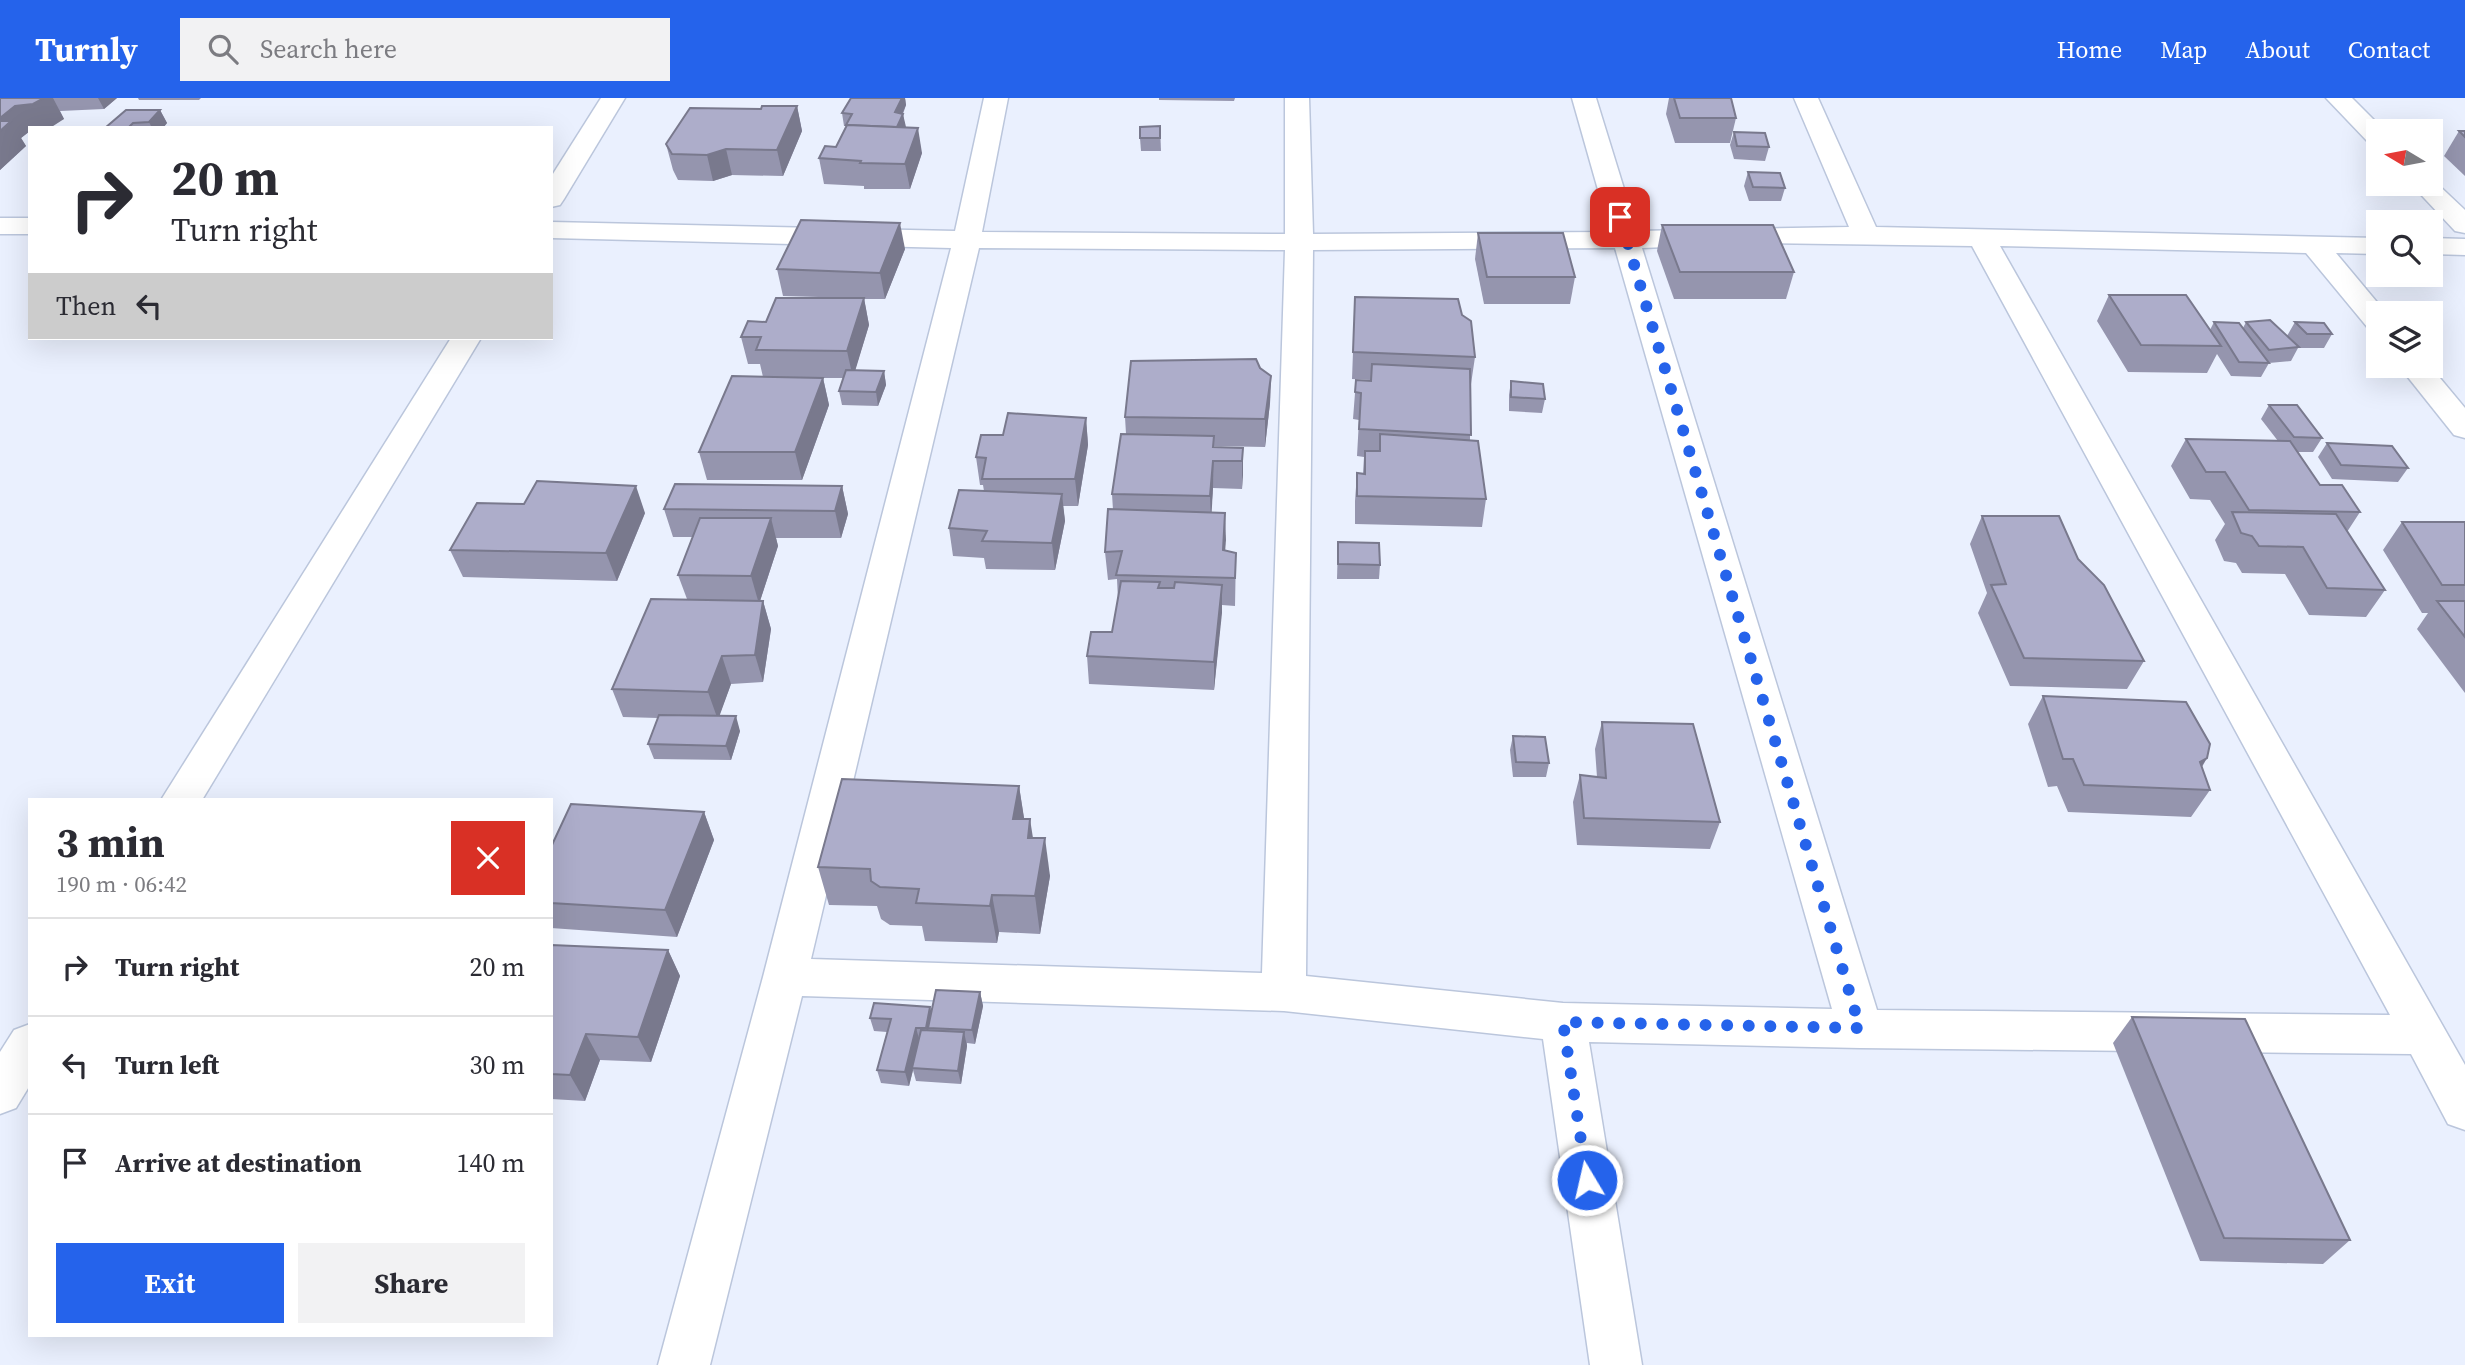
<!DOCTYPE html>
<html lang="en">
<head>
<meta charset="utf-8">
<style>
	:root { --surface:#fff; --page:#f2f2f3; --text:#2b2b33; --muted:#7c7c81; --line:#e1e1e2; --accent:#2563eb }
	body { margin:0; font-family:"Source Serif 4",serif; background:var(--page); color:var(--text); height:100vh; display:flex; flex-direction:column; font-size:26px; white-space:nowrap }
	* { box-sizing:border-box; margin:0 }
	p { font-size:23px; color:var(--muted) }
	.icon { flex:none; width:38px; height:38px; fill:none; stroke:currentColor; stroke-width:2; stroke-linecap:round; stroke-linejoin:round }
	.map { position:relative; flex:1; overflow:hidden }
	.details { position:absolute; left:28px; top:700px; width:525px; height:539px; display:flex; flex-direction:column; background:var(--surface); border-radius:0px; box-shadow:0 7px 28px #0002 }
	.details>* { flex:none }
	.guide { position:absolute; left:28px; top:28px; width:525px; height:214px; border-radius:0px; box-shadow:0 7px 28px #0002; background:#fff; color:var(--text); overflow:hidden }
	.needle { width:46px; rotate:280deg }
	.controls { position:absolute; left:2366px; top:21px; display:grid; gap:14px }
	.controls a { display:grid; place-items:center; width:77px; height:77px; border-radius:0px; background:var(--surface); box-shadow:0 7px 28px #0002; font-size:35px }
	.pin { position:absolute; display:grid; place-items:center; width:60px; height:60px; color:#fff; margin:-30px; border-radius:14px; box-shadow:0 4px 10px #0006 }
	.me { position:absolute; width:77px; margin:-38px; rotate:351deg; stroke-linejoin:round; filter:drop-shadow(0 0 5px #0008) }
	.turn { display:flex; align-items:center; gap:24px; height:147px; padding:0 28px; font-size:32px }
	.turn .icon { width:91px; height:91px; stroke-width:2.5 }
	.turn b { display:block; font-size:49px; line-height:60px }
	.then { display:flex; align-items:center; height:66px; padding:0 28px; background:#0003; gap:14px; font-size:26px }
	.round { display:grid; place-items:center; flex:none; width:74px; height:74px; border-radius:0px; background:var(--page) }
	.summary { display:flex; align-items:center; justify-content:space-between; height:119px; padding:0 28px }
	h1 { font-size:42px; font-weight:700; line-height:52px }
	.primary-button { display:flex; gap:14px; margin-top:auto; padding:14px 28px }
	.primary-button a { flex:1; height:80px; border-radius:0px; background:var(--accent); color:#fff; font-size:28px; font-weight:700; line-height:80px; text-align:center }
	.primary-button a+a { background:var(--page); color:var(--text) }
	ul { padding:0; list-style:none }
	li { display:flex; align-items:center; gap:21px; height:98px; padding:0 28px; border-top:2px solid var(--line) }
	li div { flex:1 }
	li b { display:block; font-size:26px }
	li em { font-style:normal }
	header { display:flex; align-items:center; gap:42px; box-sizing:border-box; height:98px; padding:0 35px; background:var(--accent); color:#fff }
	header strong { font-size:33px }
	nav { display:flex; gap:38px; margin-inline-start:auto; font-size:24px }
	.search { width:490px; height:63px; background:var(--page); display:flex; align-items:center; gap:18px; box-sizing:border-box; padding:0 24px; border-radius:0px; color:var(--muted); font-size:26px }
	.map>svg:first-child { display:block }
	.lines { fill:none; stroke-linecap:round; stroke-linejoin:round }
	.minor-casing { stroke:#bbc6dc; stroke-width:3 }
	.minor { fill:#fff; fill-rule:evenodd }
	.wall { fill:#9595ae }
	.shaded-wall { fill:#79798d }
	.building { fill:#adadca; stroke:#79798d; stroke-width:2 }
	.route { stroke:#2563eb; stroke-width:12; stroke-dasharray:0 21.6 }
</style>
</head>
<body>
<header>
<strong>Turnly</strong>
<div class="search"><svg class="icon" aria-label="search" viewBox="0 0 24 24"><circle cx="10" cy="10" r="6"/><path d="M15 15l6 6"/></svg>Search here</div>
<nav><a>Home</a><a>Map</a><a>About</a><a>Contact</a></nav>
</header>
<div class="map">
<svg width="2465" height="1267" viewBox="0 0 2465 1267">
	<rect width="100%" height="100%" fill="#eaf0fe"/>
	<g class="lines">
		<g class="minor-casing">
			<g id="minor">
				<path d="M601,0h24l-61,101 -4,6 -9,2v-30z"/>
				<path d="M984,0h24l-26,134 303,2v-136h24l4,136 297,-2 -38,-134h24l41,133 212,-4 -55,-129h24l58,129 502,11v16l-42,-1 50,60h-8v18l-10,-3 -62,-75 -306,-7 465,819v65l-17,-6 -37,-70 -551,-6 -271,-6 53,323h-52l-47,-326 -259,-28 -482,-15 -92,369h-52l105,-388 188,-729 -400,-10v-16l404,9zM1763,145l209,3 418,769 -513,-5 -235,-762zM979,150l306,2 -23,723 -451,-14zM1615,150l217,761 -269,-6 -257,-27 7,-726z"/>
				<path d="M2326,0h26l33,33h-7v14l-9,-2z"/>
				<path d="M2431,80l34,32v23l-10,-2 -44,-47h20z"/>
				<rect x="0" y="120" width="30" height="16"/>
				<path d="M2431,140l34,1v16l-34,-1z"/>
				<path d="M451,240h30l-279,462h-41z"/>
				<path d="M2399,268h31l35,42v30l-11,-3z"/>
				<path d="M30,926v61l-14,23 -16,6v-62l14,-22z"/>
			</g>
		</g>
		<use href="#minor" class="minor"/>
	</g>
	<g class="wall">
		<path d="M0,0h117l-13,11 -44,2 4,8 -34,9v3l-9,7 5,8 -26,24z"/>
		<path d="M138,0h63l-2,2h-60z"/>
		<path d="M851,0h54l1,7 -3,9 2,14 17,25 -12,36h-46v-3l-40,-2 -5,-26 17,-11 10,-21h-2l-2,-13z"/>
		<path d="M1159,0h76l-1,3 -75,-1z"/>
		<path d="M1669,0h62l5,20 -6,25h-55l-9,-29z"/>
		<path d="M797,8l5,25 -19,45 -51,-1 -19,6 -35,-1 -5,-10 -7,-26 95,-35z"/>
		<path d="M160,12l7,13 -4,5h-58z"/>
		<path d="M1160,28l1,25h-20l-1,-13z"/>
		<path d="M2459,33h6v45l-21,-20z"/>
		<path d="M1734,34l35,15 -4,14 -31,-2 -4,-14z"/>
		<path d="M1748,74l37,16 -4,13h-32l-5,-15z"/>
		<path d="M1662,127l132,47 -8,27h-112l-17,-48z"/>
		<path d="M1478,135l97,44 -5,27h-86l-9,-45z"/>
		<path d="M905,151l-20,50h-21l5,26 -14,45 29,1 2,14 -8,21 -36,-1 -3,-14 4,-13h-20l6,27 -27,75h-95l-8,-28 64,-75 -3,-13h-12l-7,-27 25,-15 88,-24 -71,-2 -6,-27z"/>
		<path d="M2109,197l101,35 4,-8 29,6 3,-6 41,14 8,-14 37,12 -8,14h-26l-7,13 -22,2 -8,14 -30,-1 -14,-22 -10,19 -79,-1 -31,-51z"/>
		<path d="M1355,199l107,18 13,42 -4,27h-1v57l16,58 -4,28 -127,-3v-23l2,-28h6l1,-16 -7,-1 2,-36 -6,-1 3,-39h15l-19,-1z"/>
		<path d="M1260,270l11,8 -1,27 -5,44 -51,-1v1l29,1 -1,41 -29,-1 -2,24 14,1v38l11,2 -1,53 -13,-1 -8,85 -125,-6 -2,-28 25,-24 6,-32 -1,-21 -9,1 -3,-28 8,-42 -1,-16 14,-60 -1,-17z"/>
		<path d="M1511,283l34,18 -3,14 -33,-2v-16z"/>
		<path d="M2269,307l53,33 -9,14h-15l22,33 40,27 -13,20 38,58 -19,27 -57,-2 -24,-41 -43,-1 -6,-10 -12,-2 -9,-21 10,-16 -15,-24 -20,-1 -19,-33 15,-27 92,2 -17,-22z"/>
		<path d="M1086,320l2,27 -10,61h-15l2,15 -10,49 -69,-1 -2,-11 -31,-2 -4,-28 35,-37 -1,-6h-3l-4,-28 27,-22z"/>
		<path d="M2327,345l81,25 -10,14 -66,-3 -14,-22z"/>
		<path d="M842,388l6,28 -7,24h-65l2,8 -18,55h3l8,28 -8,53 -32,2 -12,32 21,15 -9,29 -77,-1 -6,-15 10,-26 -35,-1 -11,-28 75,-90 -9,-24 15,-38h-20l-9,-28z"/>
		<path d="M524,406l121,9 -28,68 -154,-4 -13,-27z"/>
		<path d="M1982,418l96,43 66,102 -17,28 -117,-3 -32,-73 9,-20 -17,-49z"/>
		<path d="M2402,424h63v171l-48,-64 11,-16h-6l-39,-63z"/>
		<path d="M1338,444l42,23 -1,14h-42z"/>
		<path d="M2043,598l164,62 -5,9 8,23 -19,27 -123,-5 -11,-26 -9,1 -20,-63z"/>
		<path d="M1602,624l118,100 -10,27 -133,-4 -4,-43 7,-27 17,2 -2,-28z"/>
		<path d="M1513,638l36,27 -3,14h-33l-3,-27z"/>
		<path d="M1019,688l5,33 26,57 -10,58 -41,-2 -2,11 -72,-2 -3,-15 -32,-1 -9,-6 -4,-13 -48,-1 -11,-38z"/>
		<path d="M704,714l10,28 -37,97 -126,-9v-81z"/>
		<path d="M551,847l117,5 12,26 -29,86 -51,-2 -15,41 -34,-2z"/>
		<path d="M980,894l3,14 -8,38 -8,-1v3l-6,38 -45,-3 -3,-11 -4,16 -28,-3 -4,-13 10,-38 -13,-1 -4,-13 61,-7z"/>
		<path d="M2132,919l218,223 -27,24 -123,-3 -87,-218z"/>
	</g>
	<g class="shaded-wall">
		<path d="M44,0h9l11,21 -14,9h-20v3l-9,7 5,8 -26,24v-52l15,-12z"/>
		<path d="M98,0h19l-13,11z"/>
		<path d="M902,0h3l1,7 -9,21 -2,-14z"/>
		<path d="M797,8l5,25 -19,45 -6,-26z"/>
		<path d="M160,12l7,13 -4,5h-11l-3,-6z"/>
		<path d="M903,16l3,13 -7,14 -2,-13z"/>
		<path d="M918,30l4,25 -12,36 -5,-25z"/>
		<path d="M726,51l6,26 -19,6 -6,-26z"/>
		<path d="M900,125l5,26 -20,50 -5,-26z"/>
		<path d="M864,200l5,27 -16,53 -6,-27z"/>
		<path d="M884,273l2,14 -8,21 -2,-14z"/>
		<path d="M1271,278l-1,27 -5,44v-28z"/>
		<path d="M823,280l6,27 -27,75 -7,-28z"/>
		<path d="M1086,320l2,27 -10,61 -3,-27z"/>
		<path d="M1214,338l-1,52 -2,36 -1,-28z"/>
		<path d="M1243,350v27l-1,14v-28z"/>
		<path d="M636,388l9,27 -28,68 -11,-28z"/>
		<path d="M842,388l6,28 -7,24 -6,-27z"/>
		<path d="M1062,396l3,27 -10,49 -3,-27z"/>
		<path d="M1225,415l1,27 -3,38v-28z"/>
		<path d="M771,420l7,28 -19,58 -8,-28z"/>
		<path d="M1222,487v28l-8,77v-28z"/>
		<path d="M763,503l8,28 -8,53 -8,-27z"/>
		<path d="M722,558l9,28 -13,36 -10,-28z"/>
		<path d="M736,618l4,15 -9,29 -5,-14z"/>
		<path d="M2207,660l-18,28 -8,3 19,-27z"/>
		<path d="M1019,688l6,38 -12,-5z"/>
		<path d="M704,714l10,28 -37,97 -12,-27z"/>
		<path d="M1030,721l6,38 -8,-19z"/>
		<path d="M1045,740l5,38 -10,58 -5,-38z"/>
		<path d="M992,797l7,37 -2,11 -7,-37z"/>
		<path d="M668,852l12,26 -29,86 -13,-25z"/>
		<path d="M980,894l3,14 -8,38 -3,-14z"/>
		<path d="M930,909l4,13 -6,8 2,10v4l-4,-14z"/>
		<path d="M916,930l4,14 -8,26 1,2 -4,16 -4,-14z"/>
		<path d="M964,934l3,14 -6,38 -3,-13z"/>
		<path d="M586,936l14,26 -15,41 -15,-26z"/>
	</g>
	<g class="building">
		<path d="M0,0h44l-11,6 -18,2 -15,12z"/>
		<path d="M851,0h51l-7,14 8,2 -6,13 -51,-2 6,-11 -10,-1z"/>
		<path d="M1674,0h57l5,20h-56z"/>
		<path d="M762,8h35l-20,44 -51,-1 -19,6 -35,-1 -6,-10 24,-36 71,1z"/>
		<path d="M126,12h34l-11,12 -16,1 -5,5h-23z"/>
		<path d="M0,23h11l-11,10z"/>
		<path d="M847,27l71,3 -13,36 -45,-1 1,-2 -42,-3 6,-12 11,1z"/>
		<path d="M1160,28v12h-20v-11z"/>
		<path d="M2459,33h6v6z"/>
		<path d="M1734,34l31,1 4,14 -32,-1z"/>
		<path d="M1748,74l32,1 5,15 -32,-1z"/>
		<path d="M801,122l99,3 -20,50 -103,-4z"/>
		<path d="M1662,127h111l21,47h-114z"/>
		<path d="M1478,135h85l12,44h-88z"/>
		<path d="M2109,197h77l35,51 -80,-1z"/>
		<path d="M1355,199l103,2 4,16 9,6 4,36 -122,-5z"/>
		<path d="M776,200h88l-17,53 -91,-1 5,-13h-20l7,-16 18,1z"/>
		<path d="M2270,222l29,27 -30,3 -23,-28z"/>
		<path d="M2214,224l25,1 30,40 -30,-1z"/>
		<path d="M2295,224l29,1 8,11h-25z"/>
		<path d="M1256,261l4,9 11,8 -6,43 -140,-2 6,-56z"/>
		<path d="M1372,266l98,5 1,66 -112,-6 2,-36 -6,-1 1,-12 15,1z"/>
		<path d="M846,272l38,1 -8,21 -37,-1z"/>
		<path d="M732,278l91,2 -28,74h-96z"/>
		<path d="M1511,283l32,3 2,15 -34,-2z"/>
		<path d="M2269,307h28l25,33 -28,-1z"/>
		<path d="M1008,315l78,5 -11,61h-93l4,-21 -10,-1 5,-22h22z"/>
		<path d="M1121,336l93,2 -1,11 30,1 -1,13h-29l-3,35 -98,-2z"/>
		<path d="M1380,336l98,7 8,58 -129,-3v-23l8,1v-23h15z"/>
		<path d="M2186,341l104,2 30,44h22l18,27 -111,-2 -24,-38h-19z"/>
		<path d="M2327,345l65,3 16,22 -67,-3z"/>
		<path d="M537,383l99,5 -30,67 -156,-3 27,-47 47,1z"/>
		<path d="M675,386l167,2 -7,25 -171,-2z"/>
		<path d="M959,392l103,4 -10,49 -70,-2 5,-10 -38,-3z"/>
		<path d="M1108,411l117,4 -2,37 13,3 -1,25 -119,-3 6,-24 -17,1z"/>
		<path d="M2232,414l104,2 49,76 -58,-2 -24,-41 -44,-1 -7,-10 -11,-3z"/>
		<path d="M1982,418h77l19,43 26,26 40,76 -120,-3 -33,-73 15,-1z"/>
		<path d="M700,420h71l-20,58 -73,-1z"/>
		<path d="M2402,424h63v63h-23z"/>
		<path d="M1338,444l41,1 1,22 -42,-1z"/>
		<path d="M1121,483l39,1 -2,6h16l1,-6 47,3 -8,77 -127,-6 4,-24h21z"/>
		<path d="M651,501l112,2 -8,54 -33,1 -14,36 -96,-3z"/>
		<path d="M2437,503h28v36z"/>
		<path d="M2043,598l143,6 24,42 -3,14 -7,4 10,28 -126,-5 -11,-26h-10z"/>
		<path d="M659,617l77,1 -10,30 -78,-2z"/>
		<path d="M1602,624l91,2 27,98 -136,-4 -4,-43 26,3z"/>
		<path d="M1513,638l32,1 4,26 -33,-1z"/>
		<path d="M842,681l177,7 -6,33h17l-2,19h17l-10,58 -43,-1 -2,11 -74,-3 3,-14 -39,-2 -9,-6 -1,-12 -52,-2z"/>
		<path d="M571,706l133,8 -39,98 -114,-7v-56z"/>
		<path d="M551,847l117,5 -30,87 -52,-3 -16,41 -19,-1z"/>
		<path d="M936,892l44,2 -8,38 -44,-2z"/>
		<path d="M874,905l56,4 -4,21h-10l-11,44 -28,-2 14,-51 -21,-1z"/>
		<path d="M2132,919l113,2 105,221 -126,-2z"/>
		<path d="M921,932l43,2 -6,39 -46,-3z"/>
	</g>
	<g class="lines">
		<path class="route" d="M1587,1082l-24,-158 297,6 -240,-811"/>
	</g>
</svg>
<div class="controls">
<a><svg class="needle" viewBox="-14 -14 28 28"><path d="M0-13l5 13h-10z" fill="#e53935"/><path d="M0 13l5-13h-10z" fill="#7c7c81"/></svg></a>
<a><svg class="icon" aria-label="search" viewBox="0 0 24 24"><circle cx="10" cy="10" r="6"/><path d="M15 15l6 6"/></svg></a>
<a><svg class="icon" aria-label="layers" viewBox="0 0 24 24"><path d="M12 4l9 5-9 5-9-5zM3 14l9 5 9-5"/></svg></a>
</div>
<div class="pin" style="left:1620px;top:119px;background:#d93025"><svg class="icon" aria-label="arrive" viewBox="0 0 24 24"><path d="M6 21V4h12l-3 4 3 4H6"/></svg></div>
<svg class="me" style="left:1587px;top:1082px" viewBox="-20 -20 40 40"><circle r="17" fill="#2563eb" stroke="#fff" stroke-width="3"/><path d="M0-11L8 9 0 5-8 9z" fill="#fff"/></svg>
<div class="guide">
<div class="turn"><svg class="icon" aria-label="right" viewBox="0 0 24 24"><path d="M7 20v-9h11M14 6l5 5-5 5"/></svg><div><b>20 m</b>Turn right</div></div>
<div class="then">Then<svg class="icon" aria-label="left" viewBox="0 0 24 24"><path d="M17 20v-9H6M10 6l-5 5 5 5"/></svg></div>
</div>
<section class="details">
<div class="summary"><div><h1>3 min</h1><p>190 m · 06:42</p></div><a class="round" style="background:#d93025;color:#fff"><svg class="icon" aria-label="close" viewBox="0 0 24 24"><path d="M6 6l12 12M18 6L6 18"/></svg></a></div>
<ul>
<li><svg class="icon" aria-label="right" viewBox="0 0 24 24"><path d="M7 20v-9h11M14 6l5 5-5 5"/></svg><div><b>Turn right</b></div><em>20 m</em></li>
<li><svg class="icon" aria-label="left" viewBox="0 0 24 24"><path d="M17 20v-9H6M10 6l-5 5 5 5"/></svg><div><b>Turn left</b></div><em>30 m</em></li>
<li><svg class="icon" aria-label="arrive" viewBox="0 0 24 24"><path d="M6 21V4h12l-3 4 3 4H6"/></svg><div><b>Arrive at destination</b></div><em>140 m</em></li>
</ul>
<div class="primary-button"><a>Exit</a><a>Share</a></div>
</section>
</div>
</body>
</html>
